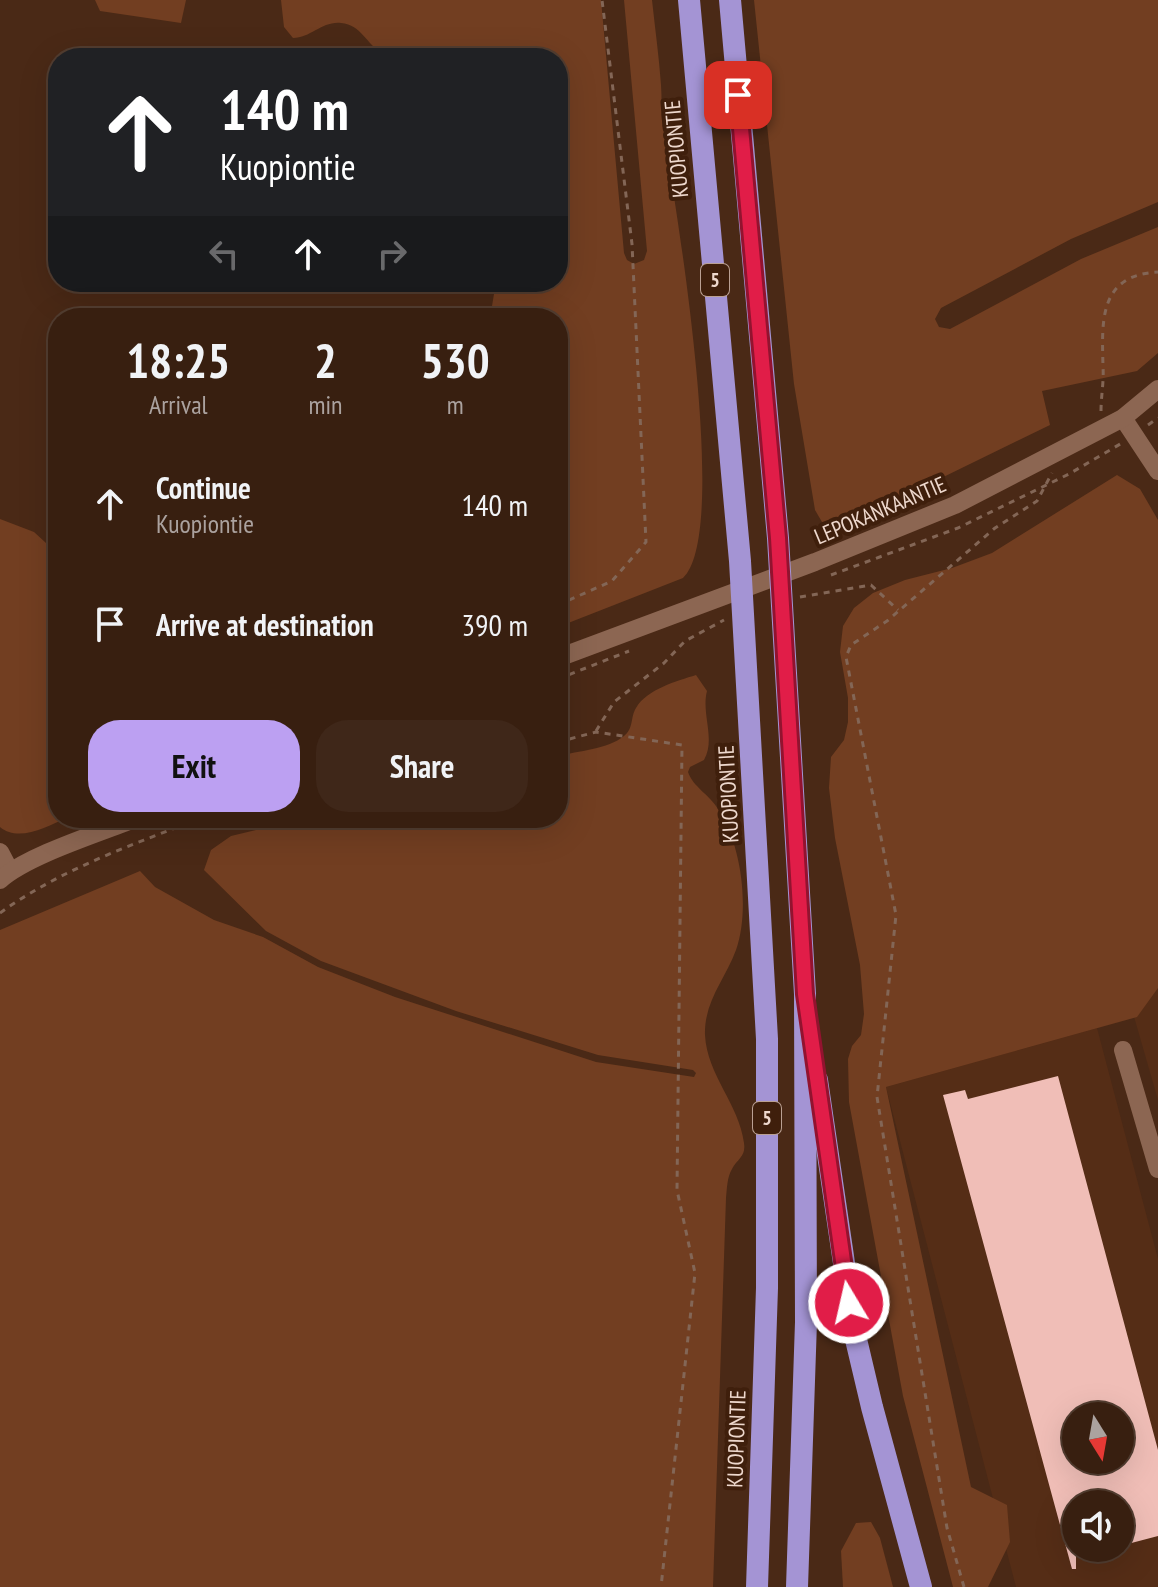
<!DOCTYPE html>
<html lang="en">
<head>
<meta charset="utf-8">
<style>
	:root { --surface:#381f10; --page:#3f2719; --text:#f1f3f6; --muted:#aba29f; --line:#523d30; --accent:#bca0f2 }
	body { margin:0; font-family:"PT Sans Narrow",sans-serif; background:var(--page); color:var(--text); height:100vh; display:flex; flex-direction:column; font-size:30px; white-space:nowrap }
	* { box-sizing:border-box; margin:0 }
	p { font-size:26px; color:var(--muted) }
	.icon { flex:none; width:44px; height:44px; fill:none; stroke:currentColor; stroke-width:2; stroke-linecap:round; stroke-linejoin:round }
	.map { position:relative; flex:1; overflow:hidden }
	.sheet { position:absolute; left:48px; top:308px; width:520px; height:520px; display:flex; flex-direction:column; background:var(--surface); border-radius:32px; box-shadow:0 8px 32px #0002,0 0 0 2px var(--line) }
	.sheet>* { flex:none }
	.guide { position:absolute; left:48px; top:48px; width:520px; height:244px; border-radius:32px; box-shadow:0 8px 32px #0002,0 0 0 2px var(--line); background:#202124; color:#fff; overflow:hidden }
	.needle { width:52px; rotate:169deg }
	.fabs { position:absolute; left:1062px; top:1402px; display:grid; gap:16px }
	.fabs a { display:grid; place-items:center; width:72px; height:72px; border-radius:50%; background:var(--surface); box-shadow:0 8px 32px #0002,0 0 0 2px var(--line); font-size:40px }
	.pin { position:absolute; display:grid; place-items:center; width:68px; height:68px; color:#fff; margin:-34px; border-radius:16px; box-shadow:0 4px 12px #0006 }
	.me { position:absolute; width:88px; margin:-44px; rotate:351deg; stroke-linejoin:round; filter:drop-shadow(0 0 6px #0008) }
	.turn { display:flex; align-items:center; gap:28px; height:168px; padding:0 40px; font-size:36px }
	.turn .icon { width:104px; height:104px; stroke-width:2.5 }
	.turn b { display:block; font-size:56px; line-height:68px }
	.lanes { display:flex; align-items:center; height:76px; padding:0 40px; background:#0003; justify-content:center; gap:40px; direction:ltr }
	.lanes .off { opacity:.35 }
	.eta { display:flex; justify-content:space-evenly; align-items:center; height:136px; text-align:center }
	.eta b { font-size:48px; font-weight:700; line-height:56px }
	.primary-button { display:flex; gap:16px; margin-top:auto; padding:16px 40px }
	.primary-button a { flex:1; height:92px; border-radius:32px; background:var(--accent); color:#111; font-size:32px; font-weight:700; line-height:92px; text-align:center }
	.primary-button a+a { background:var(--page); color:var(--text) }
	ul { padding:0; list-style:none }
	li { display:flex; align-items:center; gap:24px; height:120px; padding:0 40px }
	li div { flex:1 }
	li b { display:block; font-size:30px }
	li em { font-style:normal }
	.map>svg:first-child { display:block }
	.built { fill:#552d16; fill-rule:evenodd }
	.green { fill:#723e21 }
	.building { fill:#f0beb7; fill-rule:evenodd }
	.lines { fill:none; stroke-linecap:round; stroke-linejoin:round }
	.path { stroke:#836656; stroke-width:3; stroke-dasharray:6 6; stroke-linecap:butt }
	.minor { stroke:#8c6652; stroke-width:18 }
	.trunk { stroke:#a494d4; stroke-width:22 }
	.route-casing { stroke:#92132f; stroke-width:20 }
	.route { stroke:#e11d48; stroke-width:14 }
	.labels { text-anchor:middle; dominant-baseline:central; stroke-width:8; stroke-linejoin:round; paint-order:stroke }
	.shield { fill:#3f1f0c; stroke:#baa093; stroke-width:2 }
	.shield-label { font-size:20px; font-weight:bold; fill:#eed8cd }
	.street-label { font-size:22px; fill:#eed8cd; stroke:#3f1f0c }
</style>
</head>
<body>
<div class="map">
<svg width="1158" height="1587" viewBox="0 0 1158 1587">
	<rect width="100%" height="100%" fill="#4a2916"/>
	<g class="built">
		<path d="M1158,947v153l-36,-125z"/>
		<path d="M1097,1028l61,231v328h-142l-130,-500zM1076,1416h44v44h-44zM1076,1504h44v44h-44z"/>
	</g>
	<g class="green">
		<path d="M95,0h91l-5,23 -81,-12z"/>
		<path d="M281,0h320l23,253 3,7 7,4 10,-4 3,-9 -23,-251h28c3,28 7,57 9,85 1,12 0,25 1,36 12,74 70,411 21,457l-125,49v-309h-68l6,-36h62v-224h-151c-7,-1 -19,-1 -25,-5 -16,-9 -20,-28 -41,-30 -19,-2 -30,15 -48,15l-9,-11z"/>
		<path d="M754,0h404v202l-87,37 -130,69 -6,11 4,8 11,2 131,-70 77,-32v126l-21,18 -95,20 8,34 -123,60 -94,43 -11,-6 -7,-12 -21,-126z"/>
		<path d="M1117,475l23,14 18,31v468l-21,29 -251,70 85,400 36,18 3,37 -22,45h-35l-50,-191 -54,-294 -1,-43 4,-13 9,-11 3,-21 -4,-49 -25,-127 -6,-50 2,-31 13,-17 4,-18v-24l-8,-46 3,-26 11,-18 19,-15 32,-13 47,-12 40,-15z"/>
		<path d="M0,519l34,13 24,22v264h9c-20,8 -48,25 -67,9z"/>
		<path d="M696,675l11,16c-6,23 9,48 -3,69l-14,7 -2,5c5,15 22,23 30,37 24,36 32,101 18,141 -11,30 -32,51 -31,85 2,40 34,69 39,108 2,14 -6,15 -12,26 -5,8 -5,20 -6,29l-13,389h-713v-657l140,-59 15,16 59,33 49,17 55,30 77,30 201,65 98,15 2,-4 -3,-3 -95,-15 -142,-44 -135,-50 -55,-30 -62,-61 7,-20 20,-14 74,-18h253v-62c20,-5 50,-7 66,-20 10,-8 6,-18 12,-28 11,-19 41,-27 60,-33z"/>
		<path d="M871,1522l9,16 13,49h-50l-2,-36 15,-28z"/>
	</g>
	<path class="building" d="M1058,1076l100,374v86l-38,10v-42h-44v65h-4l-129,-474 22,-5 3,9zM1076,1416h44v44h-44z"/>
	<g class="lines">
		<g class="path">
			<path d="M1101,411c0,-15 3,-29 2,-44 -1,-45 -5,-92 55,-95"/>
			<path d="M1148,425l10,-7"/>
			<path d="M831,575l127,-47 111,-54 53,-31"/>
			<path d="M800,597l71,-12 27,25"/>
			<path d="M558,605l54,-24 34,-39 -14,-298 -30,-244"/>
			<path d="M558,679l71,-28"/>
			<path d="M596,731l18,-29 50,-39 21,-22 39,-21"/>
			<path d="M558,742l38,-10 86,13 -5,445 18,83 -34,314"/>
			<path d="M0,913c61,-44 132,-68 201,-95"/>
			<path d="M964,1587l-17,-59 -70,-431 19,-182 -50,-258 5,-12 36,-24 108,-93 42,-27 15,-28"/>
		</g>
		<g class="minor">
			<path d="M1123,418l35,53"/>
			<path d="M558,658l257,-96 140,-57 168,-87 35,-29"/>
			<path d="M0,852l10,19"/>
			<path d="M0,880c28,-25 100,-47 137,-62"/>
			<path d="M1123,1050l35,119"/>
		</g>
		<g class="trunk">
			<path d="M689,0l51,561 27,478v249l-10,299"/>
			<path d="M730,0l48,538 27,456 1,328 -9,265"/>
			<path d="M817,1080l37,251 18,76 49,180"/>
		</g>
	</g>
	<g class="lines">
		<g class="route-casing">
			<path id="route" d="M738,95l40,443 27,456 44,309"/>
		</g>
		<use href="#route" class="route"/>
	</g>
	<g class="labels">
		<g class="shield">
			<rect x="701" y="264" width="28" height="32" rx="6"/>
			<rect x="753" y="1102" width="28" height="32" rx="6"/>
		</g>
		<g class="shield-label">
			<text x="715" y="280">5</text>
			<text x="767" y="1118">5</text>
		</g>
		<g class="street-label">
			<text transform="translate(676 149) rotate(-95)">KUOPIONTIE</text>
			<text transform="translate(880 510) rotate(-23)">LEPOKANKAANTIE</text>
			<text transform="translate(728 794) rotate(-93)">KUOPIONTIE</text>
			<text transform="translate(736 1439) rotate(-88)">KUOPIONTIE</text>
		</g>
	</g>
</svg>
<div class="fabs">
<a><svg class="needle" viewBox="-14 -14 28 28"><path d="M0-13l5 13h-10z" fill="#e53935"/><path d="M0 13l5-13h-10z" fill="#aba29f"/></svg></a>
<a><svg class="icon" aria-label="sound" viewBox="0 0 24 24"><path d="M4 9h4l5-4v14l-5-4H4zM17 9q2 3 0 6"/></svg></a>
</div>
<div class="pin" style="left:738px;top:95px;background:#d93025"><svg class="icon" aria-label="arrive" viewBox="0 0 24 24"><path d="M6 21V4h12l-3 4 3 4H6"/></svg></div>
<svg class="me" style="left:849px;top:1303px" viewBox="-20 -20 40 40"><circle r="17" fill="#e11d48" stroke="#fff" stroke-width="3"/><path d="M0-11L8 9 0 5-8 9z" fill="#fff"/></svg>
<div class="guide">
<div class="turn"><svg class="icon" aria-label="ahead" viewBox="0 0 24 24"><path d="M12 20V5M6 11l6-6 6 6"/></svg><div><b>140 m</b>Kuopiontie</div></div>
<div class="lanes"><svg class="icon off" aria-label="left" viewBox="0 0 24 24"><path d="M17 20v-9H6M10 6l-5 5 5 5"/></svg><svg class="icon" aria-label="ahead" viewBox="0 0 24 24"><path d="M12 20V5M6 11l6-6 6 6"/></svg><svg class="icon off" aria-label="right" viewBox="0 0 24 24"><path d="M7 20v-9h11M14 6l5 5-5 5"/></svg></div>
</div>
<section class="sheet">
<div class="eta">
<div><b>18:25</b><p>Arrival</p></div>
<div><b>2</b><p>min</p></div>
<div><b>530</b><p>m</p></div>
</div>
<ul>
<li><svg class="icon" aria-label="ahead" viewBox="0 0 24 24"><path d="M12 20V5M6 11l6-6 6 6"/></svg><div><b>Continue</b><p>Kuopiontie</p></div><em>140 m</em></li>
<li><svg class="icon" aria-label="arrive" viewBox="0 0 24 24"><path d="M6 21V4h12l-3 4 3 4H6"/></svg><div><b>Arrive at destination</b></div><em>390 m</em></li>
</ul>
<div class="primary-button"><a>Exit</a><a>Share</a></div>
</section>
</div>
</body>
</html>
